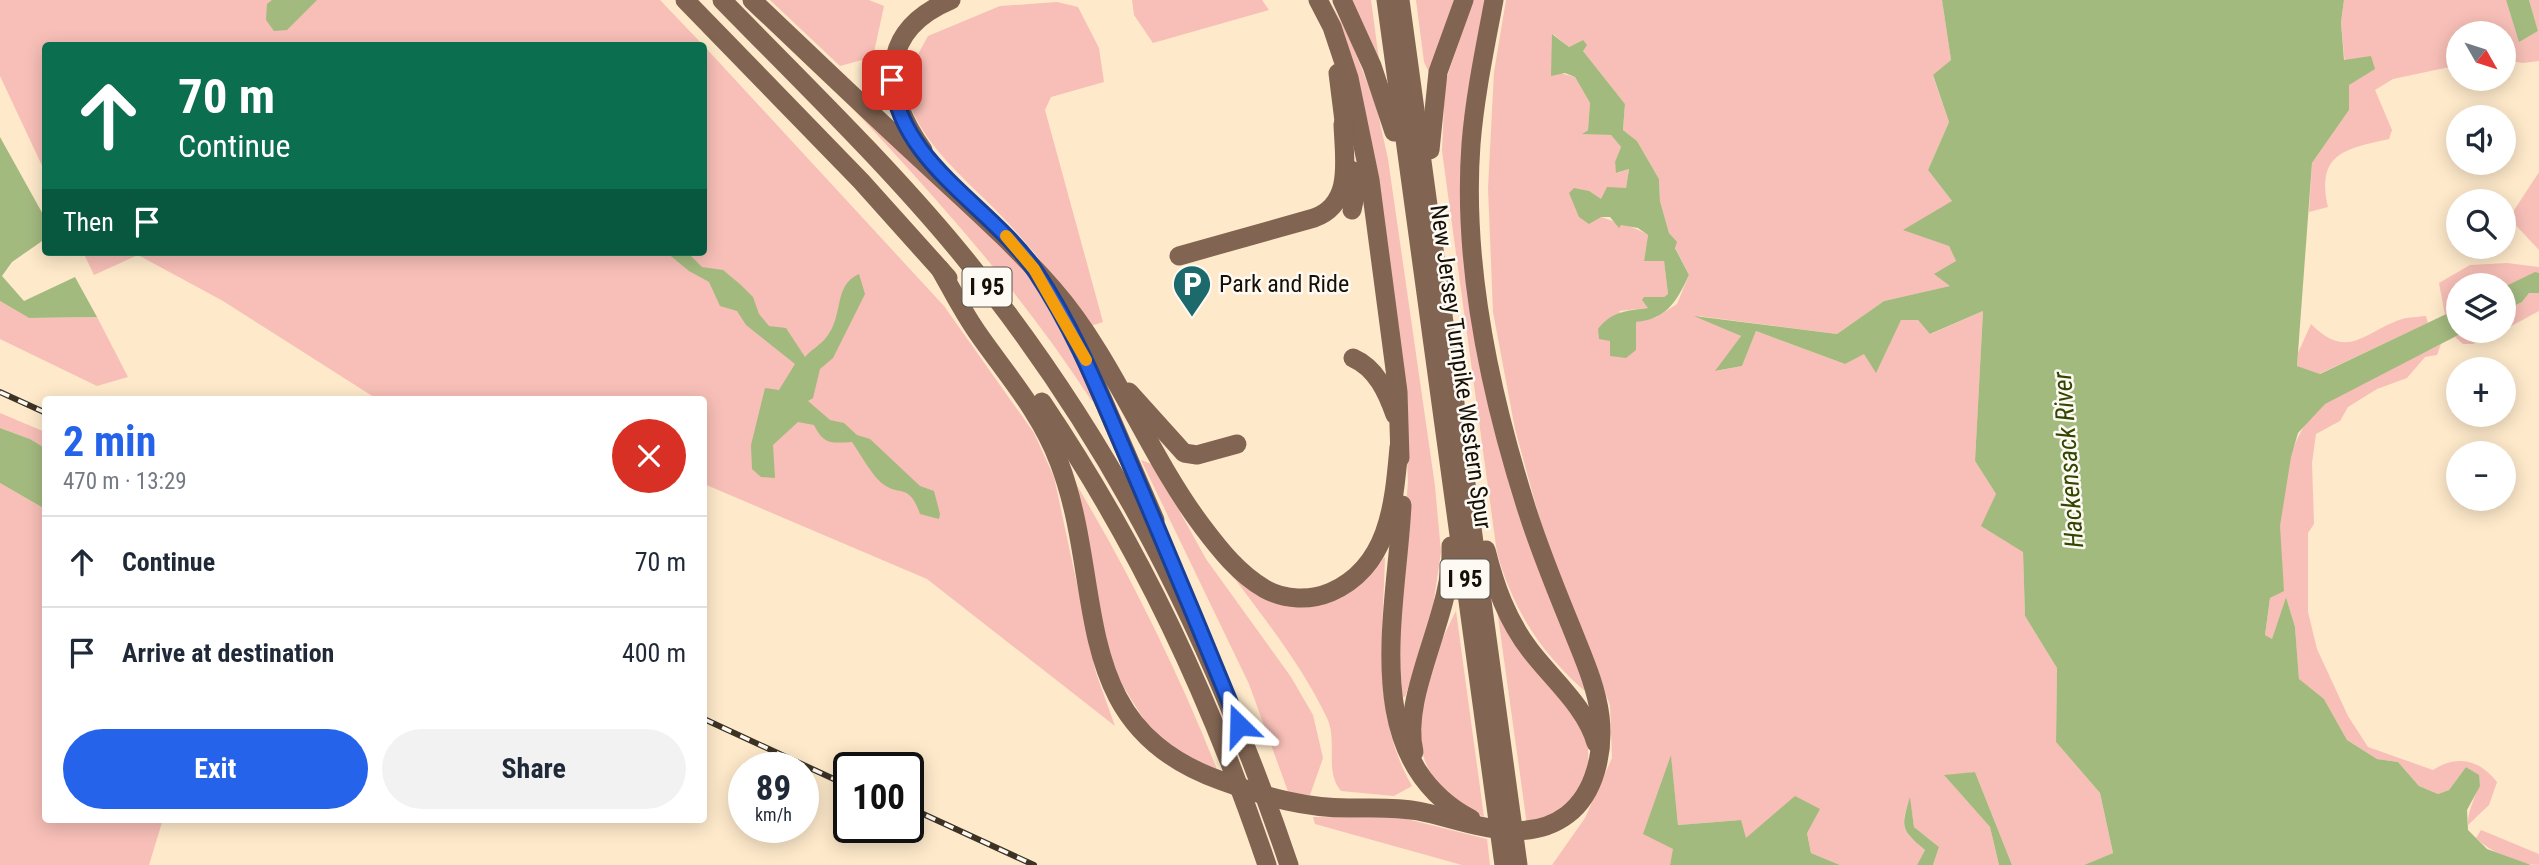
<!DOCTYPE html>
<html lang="en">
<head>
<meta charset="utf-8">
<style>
	:root { --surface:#fff; --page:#f2f2f3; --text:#1f2937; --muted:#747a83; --line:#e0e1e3; --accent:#2563eb }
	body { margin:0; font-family:"Roboto Condensed",sans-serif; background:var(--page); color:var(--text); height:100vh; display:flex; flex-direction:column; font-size:26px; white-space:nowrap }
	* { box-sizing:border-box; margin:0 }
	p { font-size:23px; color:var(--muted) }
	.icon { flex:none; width:38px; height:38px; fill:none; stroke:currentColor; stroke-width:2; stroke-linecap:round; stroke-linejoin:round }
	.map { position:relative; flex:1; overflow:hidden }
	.details { position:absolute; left:42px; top:396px; width:665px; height:427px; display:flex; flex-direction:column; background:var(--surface); border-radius:7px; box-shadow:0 4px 18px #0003 }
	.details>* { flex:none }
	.guide { position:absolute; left:42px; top:42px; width:665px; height:214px; border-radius:7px; box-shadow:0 4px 18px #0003; background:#0b6e4f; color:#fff; overflow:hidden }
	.needle { width:46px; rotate:129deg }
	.buttons { position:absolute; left:2446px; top:21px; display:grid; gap:14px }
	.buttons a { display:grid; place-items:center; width:70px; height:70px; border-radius:50%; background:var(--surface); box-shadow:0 4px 18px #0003; font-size:35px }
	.speed { position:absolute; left:728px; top:752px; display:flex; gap:14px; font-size:35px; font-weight:700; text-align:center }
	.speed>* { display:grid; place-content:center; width:91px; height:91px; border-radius:50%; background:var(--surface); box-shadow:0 4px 18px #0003; line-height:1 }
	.speed small { font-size:18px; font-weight:400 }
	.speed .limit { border:4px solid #111; border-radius:10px; background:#fff; color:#111 }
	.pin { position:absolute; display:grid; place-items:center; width:60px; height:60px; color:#fff; margin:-30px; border-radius:14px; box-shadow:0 4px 10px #0006 }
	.me { position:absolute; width:77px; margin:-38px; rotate:338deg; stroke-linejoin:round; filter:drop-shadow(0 0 5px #0008) }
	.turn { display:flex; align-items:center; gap:24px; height:147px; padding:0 21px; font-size:32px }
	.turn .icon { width:91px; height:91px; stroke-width:2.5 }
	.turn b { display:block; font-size:49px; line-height:60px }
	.then { display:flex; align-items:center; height:66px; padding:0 21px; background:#0003; gap:14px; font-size:26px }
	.round { display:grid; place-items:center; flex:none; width:74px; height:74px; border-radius:37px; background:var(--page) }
	.headline { display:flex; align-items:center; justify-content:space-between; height:119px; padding:0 21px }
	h1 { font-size:42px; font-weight:700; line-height:52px; color:var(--accent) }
	.primary-button { display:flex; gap:14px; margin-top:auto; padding:14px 21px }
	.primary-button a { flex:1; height:80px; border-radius:42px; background:var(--accent); color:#fff; font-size:28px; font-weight:700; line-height:80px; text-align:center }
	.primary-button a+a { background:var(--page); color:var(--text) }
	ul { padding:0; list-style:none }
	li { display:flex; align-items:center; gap:21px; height:91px; padding:0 21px; border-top:2px solid var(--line) }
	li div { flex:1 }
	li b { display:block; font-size:26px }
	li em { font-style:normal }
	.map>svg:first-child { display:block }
	.green { fill:#f7bfb7; fill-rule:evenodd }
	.water { fill:#a3ba7f }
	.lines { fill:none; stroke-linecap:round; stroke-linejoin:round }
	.motorway { stroke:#816452; stroke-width:19 }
	.rail-casing { stroke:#3c3325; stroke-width:6 }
	.rail { stroke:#fdf9f3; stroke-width:3.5; stroke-dasharray:10; stroke-linecap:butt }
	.route-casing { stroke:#184099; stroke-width:18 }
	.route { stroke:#2563eb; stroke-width:12 }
	.slow { stroke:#f59e0b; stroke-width:12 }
	.labels { text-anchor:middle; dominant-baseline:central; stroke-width:5; stroke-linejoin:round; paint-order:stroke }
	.shield { fill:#fdf9f3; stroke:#5b554c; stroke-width:2 }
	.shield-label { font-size:23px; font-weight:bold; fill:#160f05 }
	.poi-label { font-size:24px; fill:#160f05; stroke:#fdf9f3; text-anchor:start }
	.street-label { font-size:24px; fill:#160f05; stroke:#fdf9f3 }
	.water-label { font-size:26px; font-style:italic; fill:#334601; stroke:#fdf9f3 }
</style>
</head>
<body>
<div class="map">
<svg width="2539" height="865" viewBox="0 0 2539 865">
	<rect width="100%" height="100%" fill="#fee9ca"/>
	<g class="green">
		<path d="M0,0h660l43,45 -657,1 -1,126 -45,-96z"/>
		<path d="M770,0h99l15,6 -11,51 -33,9z"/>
		<path d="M1132,0h130l7,10 -116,33 -19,-28z"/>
		<path d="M1325,0h4l20,36 27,69 12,54 47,327 6,66 -10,68 -26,77 -6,-1 1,-115 8,-99 -5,-105z"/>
		<path d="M1348,0h23l11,82z"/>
		<path d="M1416,0h41l-26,76 -7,-14z"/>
		<path d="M1473,0h16l-16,99 6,236 112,361c-48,-39 -77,-84 -94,-143l-55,-402 3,-68z"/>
		<path d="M1506,0h436l9,60 -18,16 16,46 -21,48 24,31 -3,45 7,15 -5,25 -67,15 -47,33 -139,-18 43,20 -25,35 26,-5 14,-35 89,33 56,-44h17l13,14 52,-23 -8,150 21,33 27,58 2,64 32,52 -1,74 44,51 13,60 -29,12h-72l-37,-93 -30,4 45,51 9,38h-66l6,-18 -25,-20 -4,-28c-11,28 -8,32 15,51l-8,15h-77l-29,-12 -4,-20 -61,6 -6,-19 -62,5 -7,-68 -27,77 30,15 -4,15 3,1h-121l33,-47 27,-60 -2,-53 -63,-159 -32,-117 -22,-117 -5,-124 6,-116zM1553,34l16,13 14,-7v11l42,53 -2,26 14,11 22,38 1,22 9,32 7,9 -1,5 14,28 -12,29 -20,13 -22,5v12l-16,-23 29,-3 -4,-11h20l4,-3 -4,-34 -20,1 4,-26c-23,-15 -64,-15 -79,-42l32,7 5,-8 20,-4 3,-19 -12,4 -2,-10 6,-16 -10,-12 -28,-2 5,-3 2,-27 -15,-26 -15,-4z"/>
		<path d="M2344,0h162l13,41 19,-10 -9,-31h10v61l-16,2 -19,-3v-27h-45v32l-66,14 -18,11 17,40 -3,9c-44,10 -73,14 -61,68l-19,5 3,-49 37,-53 -8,-88z"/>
		<path d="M1057,2l21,5 21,41 5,34 -53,15 -6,13 58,212 -12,4c-26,-35 -52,-69 -81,-101 -41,-45 -92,-79 -107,-140l13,22 -5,-40 17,-31 72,-30z"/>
		<path d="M784,36l251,243 29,49 35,77 -8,-5c-87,-134 -197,-248 -307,-364z"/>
		<path d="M704,46l240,260 90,127 20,44 42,196 19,53 -188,-147 -223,-95v-85h-327l-154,-98 -85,-46 -44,20 -11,-23h621z"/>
		<path d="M2539,172v78l-30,-32z"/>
		<path d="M2507,263l32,4v6l-35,14 -45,-2v23l-14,7 -6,-32 31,-18z"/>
		<path d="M2529,293h10v18l-35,19v-19l18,-9z"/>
		<path d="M0,301l29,17 68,-1 31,60 -31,9 -97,-47z"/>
		<path d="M2426,316l2,7 -109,51 -22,-8 1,-13 13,-29c36,36 51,10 88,-4 8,-3 18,-3 27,-4z"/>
		<path d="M2466,331h37l-30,13h-10l-8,-7z"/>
		<path d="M2441,344l-4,11 -12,2 -18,21 -30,11 -29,18 -8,14 -24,13 -4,29 2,61 -6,9v79l9,37 31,67 20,31 65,23c24,-16 47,-10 64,12l-8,23 -21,20c-1,-19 13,-32 10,-50l-12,-8 -17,23 -11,4 -19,-8 -21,-24 -21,-3 -30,-19 -23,-41 -25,-19 -4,-53 -9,-30 -14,43 -7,-5 5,-37 14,-8c-9,-53 -7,-152 41,-187 30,-21 82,-42 116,-59z"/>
		<path d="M0,413l45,19v16l-15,-9 -30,-11z"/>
		<path d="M1141,460l13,5 52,94 85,118 22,38 10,43 -13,37 -20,2 -41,-113z"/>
		<path d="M1072,477c57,95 105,192 146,295l-62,-33 -45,-72z"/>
		<path d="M0,483l45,26 1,310h117l-14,46h-149z"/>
		<path d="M1385,557c-2,78 -14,158 27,229l-18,10 -53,-5c-17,-20 -3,-50 -14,-73 -27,-57 -69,-107 -106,-158l33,29 93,2z"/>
		<path d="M1495,595l90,134c7,32 4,59 -22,82 -8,7 -25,10 -36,14z"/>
		<path d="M1456,611l28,206c-97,-42 -66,-132 -28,-206z"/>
		<path d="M1313,817l90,1 84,21 3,26h-28l-147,-41z"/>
		<path d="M2481,830l58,24v11c-21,0 -48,-13 -63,-27z"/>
	</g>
	<g class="water">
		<path d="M272,0h45l-30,30 -13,1 -8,-11 1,-16z"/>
		<path d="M1942,0h402l-3,22 3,38 27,-4 4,13 -26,16v25l-37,53 -15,203 23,8 139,-66v23h7l-141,73 -27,29 -7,24 -11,69 4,65 -14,7 -5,37 7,4 14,-42 9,30 4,52 25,20 23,41 30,19 21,3 21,24 19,8 11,-4 17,-23 13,8 1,11 -13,24 1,20 19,19 44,16h-447l29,-12 -13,-60 -44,-51 1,-74 -32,-52 -2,-64 -42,-26 15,-32 -21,-33 8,-150 -53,23 -12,-14h-17l-25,53 -12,-19 -19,10 -89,-33 -14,35 -27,5 26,-35 -47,-20 143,18 47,-33 66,-15 -16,-12 22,-13 -7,-15 -46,-16 49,-29 -24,-31 21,-48 -16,-47 18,-15z"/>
		<path d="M2506,0h23l9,31 -19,11z"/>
		<path d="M1552,34l17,13 14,-7 4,5 -4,6 42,53 -2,26 14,11 22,38 1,22 9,32 8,9 -2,6 14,27c-13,28 -23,44 -53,47v28l-10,8 -16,-2v-15l-11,-2 -1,-10c14,-18 28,-18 50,-21l-6,-8 2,-3h20l4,-3 -4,-33h-20l4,-26 -10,-7 -17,-3 -2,3 -9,-11h-9l-12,7 -10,-7 -10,-24 5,-5 15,3 12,8 6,-12 19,1 3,-19 -13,4 -1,-11 6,-15 -10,-12 -29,-1 6,-4 2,-27 -15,-26 -10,-4 -14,3z"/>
		<path d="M0,137l45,81v21l-33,23 -10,14 22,25 51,-24 22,40 -68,1 -29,-17z"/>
		<path d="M666,252h21l15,15 21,3 18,15 12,12 6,17 10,12 17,2 19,29c6,-7 15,-12 20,-18 20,-23 7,-53 34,-65l6,20 -32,64 -13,11 -7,29 -5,3 22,19 14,3 13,12 13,4 50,47 14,5 6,23 -1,5 -19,-5c-11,-32 -20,-17 -37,-30 -10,-7 -24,-32 -31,-42 -21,1 -28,3 -38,-17l-16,-3 -25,23 2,33 -14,-1 -9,-8 -1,-24 14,-57 14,2 16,-26 -49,-39 -9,-14 -17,-5 -11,-24 -20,-11z"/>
		<path d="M2535,272l4,1v20h-10l-7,9 -18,9v-24z"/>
		<path d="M0,428l30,11 15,9v61l-45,-26z"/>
		<path d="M1671,755l7,70 63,-5 5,18 49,-42 25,13 -13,24 4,20 29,12h-170l3,-16 -30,-15z"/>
		<path d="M1975,772l37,93h-13l-9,-38 -46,-52z"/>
		<path d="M1910,797l4,30 25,20 -6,18h-16l8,-15c-25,-21 -24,-23 -15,-53z"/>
	</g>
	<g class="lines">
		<g class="motorway">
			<path d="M685,0l176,181 87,97"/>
			<path d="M722,0c80,82 163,162 236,250 153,186 254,388 331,615"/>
			<path d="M752,0c59,56 117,112 177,167 43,40 85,77 124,122 61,70 93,162 149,237 18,24 37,48 63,63 20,11 45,12 66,3 59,-26 63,-90 68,-145"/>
			<path d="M1318,0l14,27 17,51 21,102 28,212 2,66"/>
			<path d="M1342,0l30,66 22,66"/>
			<path d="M1386,0l118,865"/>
			<path d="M1400,0l118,865"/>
			<path d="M1338,73l8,64"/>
			<path d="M923,150c-41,-58 -46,-119 28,-150"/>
			<path d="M1430,150l8,-78 26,-72"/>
			<path d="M1351,170l4,26 -3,14"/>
			<path d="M1179,256l135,-38c40,-14 30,-60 29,-94"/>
			<path d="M940,269c12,21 23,43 37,63 29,42 64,81 82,130 48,125 5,264 163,319 44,16 85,28 132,27 22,0 43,-1 64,3 47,9 105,37 149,4 29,-22 37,-65 33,-99 -4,-31 -17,-59 -28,-87 -16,-39 -32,-78 -45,-119 -37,-116 -65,-244 -56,-366 4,-49 14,-96 23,-144"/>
			<path d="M1078,342l77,178"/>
			<path d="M1353,358c23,10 34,34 42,57"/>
			<path d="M1129,392l55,61 13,2 40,-11"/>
			<path d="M1042,402c99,147 168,295 225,463"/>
			<path d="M1402,505c-5,105 -46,253 69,314"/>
			<path d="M1486,550c9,36 21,70 44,100 22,29 56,57 66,93"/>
			<path d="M1414,752c-14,-58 40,-139 37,-206"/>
		</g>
		<g class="rail-casing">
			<g id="rail">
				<path d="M0,392l46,21"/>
				<path d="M704,719l145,67"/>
				<path d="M908,807l126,58"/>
			</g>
		</g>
		<use href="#rail" class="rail"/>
	</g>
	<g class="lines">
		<g class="route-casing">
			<path id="route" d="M892,80c9,85 101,127 144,192 38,57 62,117 89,180 39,91 77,182 114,273"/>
		</g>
		<use href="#route" class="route"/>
		<path class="slow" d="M1006,236l28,33 52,91"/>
	</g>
	<defs>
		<g id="parking-pin" transform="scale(2.0125)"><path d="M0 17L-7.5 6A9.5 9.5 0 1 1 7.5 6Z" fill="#1d6a6d" stroke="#fdf9f3"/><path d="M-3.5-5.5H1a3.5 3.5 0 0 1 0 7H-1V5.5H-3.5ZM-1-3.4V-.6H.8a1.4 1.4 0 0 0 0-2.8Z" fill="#fff"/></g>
	</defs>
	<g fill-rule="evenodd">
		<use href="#parking-pin" x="1192" y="284"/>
	</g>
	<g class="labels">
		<g class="shield">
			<rect x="962.5" y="267.5" width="49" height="39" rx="5"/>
			<rect x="1440.5" y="559.5" width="49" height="39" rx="5"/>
		</g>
		<g class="shield-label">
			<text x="987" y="287">I 95</text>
			<text x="1465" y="579">I 95</text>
		</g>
		<g class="poi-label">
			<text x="1219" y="284">Park and Ride</text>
		</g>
		<g class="street-label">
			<text transform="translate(1461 367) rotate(82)">New Jersey Turnpike Western Spur</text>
		</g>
		<g class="water-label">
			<text transform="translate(2068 460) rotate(-94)">Hackensack River</text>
		</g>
	</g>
</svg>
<div class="buttons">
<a><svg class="needle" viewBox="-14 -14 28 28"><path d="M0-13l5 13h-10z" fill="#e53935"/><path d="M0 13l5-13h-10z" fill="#747a83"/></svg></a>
<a><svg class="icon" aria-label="sound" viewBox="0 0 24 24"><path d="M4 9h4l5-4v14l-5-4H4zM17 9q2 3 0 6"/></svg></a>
<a><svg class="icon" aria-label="search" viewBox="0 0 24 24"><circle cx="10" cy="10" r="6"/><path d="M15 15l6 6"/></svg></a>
<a><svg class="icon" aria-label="layers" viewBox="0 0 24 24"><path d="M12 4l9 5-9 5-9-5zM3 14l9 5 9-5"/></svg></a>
<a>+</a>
<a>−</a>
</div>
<div class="speed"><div>89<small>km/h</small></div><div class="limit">100</div></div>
<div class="pin" style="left:892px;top:80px;background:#d93025"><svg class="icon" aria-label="arrive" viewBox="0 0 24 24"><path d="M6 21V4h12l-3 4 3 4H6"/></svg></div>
<svg class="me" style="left:1239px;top:725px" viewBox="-20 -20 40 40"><path d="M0-17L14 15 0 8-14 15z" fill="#2563eb" stroke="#fff" stroke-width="4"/></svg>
<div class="guide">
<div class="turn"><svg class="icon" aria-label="ahead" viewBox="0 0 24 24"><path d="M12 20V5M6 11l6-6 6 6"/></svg><div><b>70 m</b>Continue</div></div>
<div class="then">Then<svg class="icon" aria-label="arrive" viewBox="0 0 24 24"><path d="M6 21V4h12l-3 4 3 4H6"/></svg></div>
</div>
<section class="details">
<div class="headline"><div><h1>2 min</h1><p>470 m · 13:29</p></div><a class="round" style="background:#d93025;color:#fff"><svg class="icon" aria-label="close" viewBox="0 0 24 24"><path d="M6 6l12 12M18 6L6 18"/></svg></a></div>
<ul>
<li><svg class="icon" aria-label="ahead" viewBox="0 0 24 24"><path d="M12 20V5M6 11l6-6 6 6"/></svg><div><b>Continue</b></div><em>70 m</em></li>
<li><svg class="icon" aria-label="arrive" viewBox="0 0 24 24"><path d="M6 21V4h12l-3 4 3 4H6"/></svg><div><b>Arrive at destination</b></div><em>400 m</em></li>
</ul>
<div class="primary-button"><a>Exit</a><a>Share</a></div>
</section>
</div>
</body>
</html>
